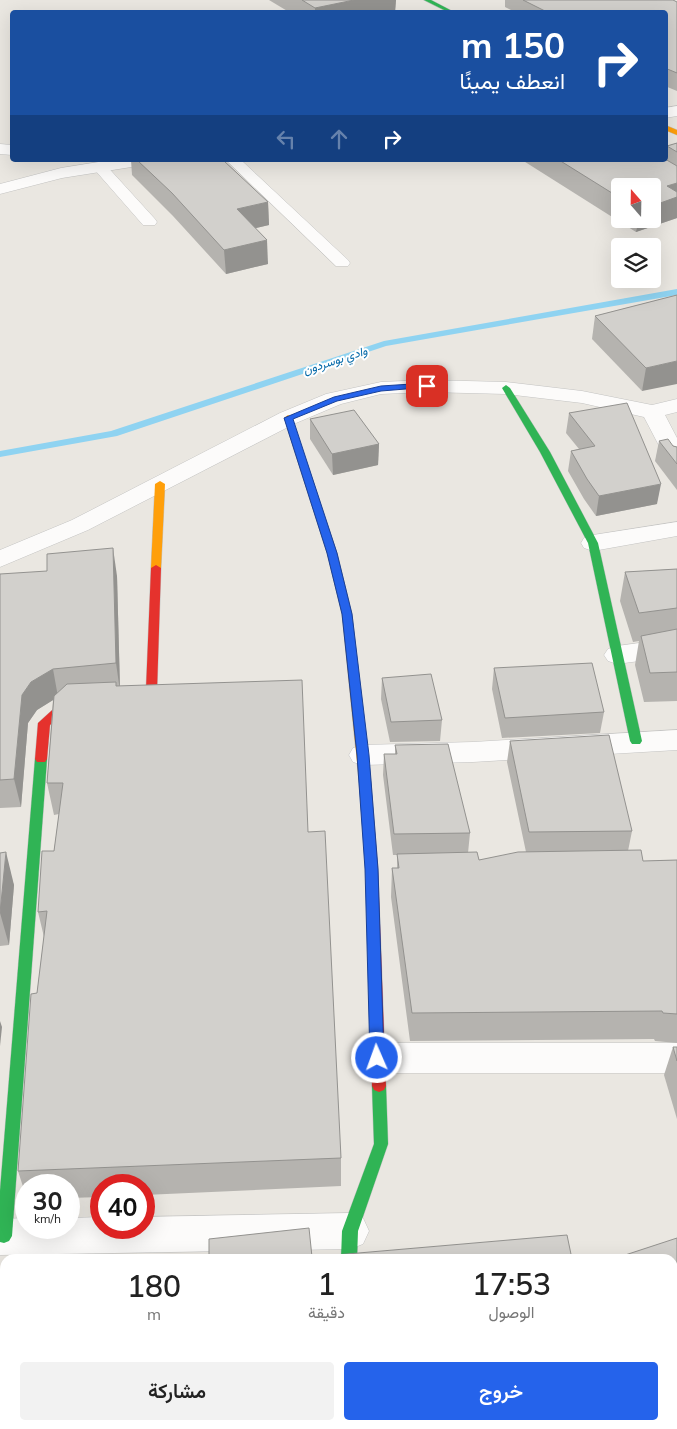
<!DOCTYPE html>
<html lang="ar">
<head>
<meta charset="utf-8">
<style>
	:root { --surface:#fff; --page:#f2f2f2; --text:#222; --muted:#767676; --accent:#2563eb }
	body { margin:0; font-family:Mulish,Vazirmatn,sans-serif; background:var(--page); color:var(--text); direction:rtl; height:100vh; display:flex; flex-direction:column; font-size:19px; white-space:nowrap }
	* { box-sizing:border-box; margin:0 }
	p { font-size:16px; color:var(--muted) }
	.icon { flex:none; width:28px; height:28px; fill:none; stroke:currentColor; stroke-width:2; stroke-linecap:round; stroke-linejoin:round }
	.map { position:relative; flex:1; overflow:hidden; direction:ltr }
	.details { position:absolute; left:0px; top:1254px; width:678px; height:176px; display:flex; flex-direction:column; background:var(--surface); border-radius:15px 15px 0 0; box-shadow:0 5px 20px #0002; direction:rtl }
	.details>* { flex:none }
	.banner { position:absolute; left:10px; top:10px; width:658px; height:152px; border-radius:5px; box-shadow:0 5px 20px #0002; direction:rtl; background:#1a4fa0; color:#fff; overflow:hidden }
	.needle { width:32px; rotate:340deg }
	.controls { position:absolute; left:611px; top:178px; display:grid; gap:10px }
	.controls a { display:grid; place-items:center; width:50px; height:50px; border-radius:5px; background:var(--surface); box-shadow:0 5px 20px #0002; font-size:25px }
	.speed { position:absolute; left:15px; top:1174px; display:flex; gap:10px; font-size:25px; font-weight:700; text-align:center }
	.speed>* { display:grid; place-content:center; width:65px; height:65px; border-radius:50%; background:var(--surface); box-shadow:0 5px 20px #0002; line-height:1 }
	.speed small { font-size:12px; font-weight:400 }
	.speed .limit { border:8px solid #d22; background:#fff; color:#111 }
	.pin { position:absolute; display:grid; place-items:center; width:42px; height:42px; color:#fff; margin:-21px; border-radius:10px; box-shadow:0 2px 8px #0006 }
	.me { position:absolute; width:55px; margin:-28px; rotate:358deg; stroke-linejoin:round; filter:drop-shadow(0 0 4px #0008) }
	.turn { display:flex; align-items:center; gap:18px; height:105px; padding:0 20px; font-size:22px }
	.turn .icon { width:65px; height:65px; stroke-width:2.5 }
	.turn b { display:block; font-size:35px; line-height:42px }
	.lanes { display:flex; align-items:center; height:48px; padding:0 20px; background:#0003; justify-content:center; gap:25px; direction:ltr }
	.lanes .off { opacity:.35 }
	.eta { display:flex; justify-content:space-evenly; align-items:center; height:85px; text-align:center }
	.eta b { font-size:30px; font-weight:600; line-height:35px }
	.cta { display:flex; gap:10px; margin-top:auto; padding:10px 20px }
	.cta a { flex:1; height:58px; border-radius:5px; background:var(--accent); color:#fff; font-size:20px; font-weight:600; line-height:58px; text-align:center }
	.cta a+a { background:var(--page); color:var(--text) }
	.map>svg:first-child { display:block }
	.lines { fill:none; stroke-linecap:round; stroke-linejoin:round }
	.stream { fill:#8fd3f1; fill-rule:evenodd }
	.lane-casing { stroke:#c3c3c2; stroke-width:1 }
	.street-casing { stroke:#c3c3c2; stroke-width:1 }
	.fast-casing { stroke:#c3c3c2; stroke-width:1 }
	.slow-casing { stroke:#c3c3c2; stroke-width:1 }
	.jam-casing { stroke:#c3c3c2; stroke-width:1 }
	.lane { fill:#fcfbfa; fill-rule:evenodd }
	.street { fill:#fcfbfa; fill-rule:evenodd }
	.fast { fill:#30b455; fill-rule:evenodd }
	.slow { fill:#ff9f0a; fill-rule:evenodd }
	.jam { fill:#e5322d; fill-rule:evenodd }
	.wall { fill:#b5b3af; fill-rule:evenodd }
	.shaded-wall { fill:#93928f }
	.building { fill:#d2d0cc; stroke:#93928f }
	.route { fill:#2563eb; stroke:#184099 }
	.labels { text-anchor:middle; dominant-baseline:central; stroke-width:4; stroke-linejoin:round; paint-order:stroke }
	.far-water-label { font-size:12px; font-style:italic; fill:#0368a8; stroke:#fff }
</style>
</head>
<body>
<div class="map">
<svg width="677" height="1429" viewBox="0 0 677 1429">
	<rect width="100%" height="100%" fill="#eae7e1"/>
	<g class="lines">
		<path class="stream" d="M677,289v6l-291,51 -269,90 -117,21v-6l111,-20 273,-90z"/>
		<g class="lane-casing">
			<g id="lane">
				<path d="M226,160h15l107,100 2,3 -2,3h-12z"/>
				<path d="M99,162l5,1 51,56 2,3 -2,3h-12l-49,-56 -2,-3z"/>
			</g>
		</g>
		<g class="street-casing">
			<g id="street">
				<path d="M677,106v10l-12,2v-10z"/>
				<path d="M0,144l12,1v10l-12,-1z"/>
				<path d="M111,160h41l-2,4 -6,1 -82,13 -62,16v-10l61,-16z"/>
				<path d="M427,380l79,2 76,9 70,14 25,-6v13l-12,3 12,23v28l-8,-2 -3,-5 -22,-42 -62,-14 -76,-9 -79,-2 -46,2 -40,10 -45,19 -208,107 -88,37v-17l72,-30 208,-107 46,-19 55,-12z"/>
				<path d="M677,522v14l-84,15 -9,-3 -3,-5 3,-5 9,-3z"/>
				<path d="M677,638v18l-60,8 -9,-3 -4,-6 4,-6 9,-3z"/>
				<path d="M677,730v20l-204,12 -110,3 -10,-3 -4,-7 4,-7 10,-3 110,-3z"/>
				<path d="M377,1043h300v30h-300l-12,-4 -5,-11 5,-11z"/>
				<path d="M350,1213l13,5 6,13 -6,13 -13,5 -350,6v-36l26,-1v10h43v-10l32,-1v11h43v-11z"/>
				<path d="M329,1425h42l1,4h-42z"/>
			</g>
		</g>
		<g class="fast-casing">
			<g id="fast">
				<path d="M424,0h7l23,12h-6z"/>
				<path d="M506,385l4,3 40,64 48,91 44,198 -2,3h-8l-2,-3 -42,-198 -48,-91 -38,-64z"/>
				<path d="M41,755l4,1 2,3 -35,477 -3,5 -5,2 -4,-1v-51l35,-432 2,-3z"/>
				<path d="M379,1080l5,2 2,4 2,58 -30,87 -1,28h-16l1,-28 32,-87 -2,-58 2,-4z"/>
			</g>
		</g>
		<g class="slow-casing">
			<g id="slow">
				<path d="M665,125l12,5v5l-12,-5z"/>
				<path d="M288,415l4,3 45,135 15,61 19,168 -2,3h-8l-2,-3 -17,-168 -15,-61 -43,-135z"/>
				<path d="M160,481l5,3 -4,84 -5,3 -5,-3 4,-84z"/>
			</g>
		</g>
		<g class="jam-casing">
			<g id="jam">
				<path d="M156,565l5,3 -4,123 -2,3 -31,12 -56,3 -18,16 -3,34 -2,3h-8l-2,-3 3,-36 23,-21 62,-4 23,-9 5,-121z"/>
				<path d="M365,778l4,1 2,3 7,87 8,217 -2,4 -5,2 -5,-2 -2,-4 -6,-217 -7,-87 2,-3z"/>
			</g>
		</g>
		<use href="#lane" class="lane"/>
		<use href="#street" class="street"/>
		<use href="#fast" class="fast"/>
		<use href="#slow" class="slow"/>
		<use href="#jam" class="jam"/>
	</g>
	<g class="wall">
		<path d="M269,0h127l-1,12h-106z"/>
		<path d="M505,0h168l4,2v89l-12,-5v-74h-150l-10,-5z"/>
		<path d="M677,143v75l-41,14 -114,-72h143l2,-14zM620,186l32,33h-32z"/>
		<path d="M131,160h92l45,42 1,23 -13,3 12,36 -42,10 -53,-58 -41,-41z"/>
		<path d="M677,295l-35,96 -50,-52 3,-23z"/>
		<path d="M569,413l88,91 -61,12 -12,-17 -16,-28 3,-20 8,-2 -13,-16z"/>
		<path d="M310,419l69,25 -1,21 -45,10 -23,-36z"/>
		<path d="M659,441l18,6v43l-22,-29z"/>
		<path d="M677,569v132l-33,1 -9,-37 4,-24 -6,1 -13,-41 5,-29z"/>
		<path d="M0,574l117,2 3,110 188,146 33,326v28l-197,9v-10h-43v12l-32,1v-13h-43v11l-8,-25 19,-178 7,-56 -6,-25 16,-61 5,-37 -5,1 -7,-32 6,-83 -16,10 -9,13 -7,84 -21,1z"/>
		<path d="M494,668l110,44 -4,21 -98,5 -10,-49z"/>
		<path d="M382,678l60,42 -2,21 -50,1 -9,-43z"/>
		<path d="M510,741l122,90 -4,20 15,10 34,-1v183l-22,-2 -1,-2 -244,2 -19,-144 1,-29h5v-13h-4l-10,-80 1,-21h11v-9l75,88 -2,20 11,7 47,-8 -19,-90z"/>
		<path d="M0,853l14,32 -5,60 -9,1z"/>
		<path d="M673,1047h4v72l-13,-44z"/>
		<path d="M376,1425h217l1,4h-218z"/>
	</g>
	<g class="shaded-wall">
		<path d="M354,0h42l-1,12h-80v-4z"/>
		<path d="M677,183v35l-41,14 3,-13h13v-13l15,-20z"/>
		<path d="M268,202l1,23 -31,7 -1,-23z"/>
		<path d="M267,240l1,24 -42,10 -2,-24z"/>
		<path d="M677,361v23l-35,7 4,-23z"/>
		<path d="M379,444l-1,21 -45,10 -1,-21z"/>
		<path d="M661,484l-4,20 -61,12 3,-20z"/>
		<path d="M113,548l4,28 3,115 -4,-28z"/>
		<path d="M53,669l5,28 -21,13 -9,13 -7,84 -7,-28 8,-84 9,-13z"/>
		<path d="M6,852l8,33 -5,60 -9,-32z"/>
		<path d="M0,1021l2,6 -2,19z"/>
		<path d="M677,1323v21l-5,1v-20z"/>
	</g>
	<g class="building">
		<path d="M302,0h52l-39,8z"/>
		<path d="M523,0h150l4,2v71l-12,-5v-56h-118z"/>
		<path d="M677,143v9l-10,-6z"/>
		<path d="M665,159l12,7v17l-10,3 10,6v5l-25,9v-20h-32v12l-61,-38h106z"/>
		<path d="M137,160h86l45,42 -31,7 30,31 -43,10 -52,-57z"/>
		<path d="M677,295v66l-31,7 -51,-52z"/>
		<path d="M627,403l34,81 -62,12 -12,-17 -16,-28 24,-5 -26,-33z"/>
		<path d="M354,410l25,34 -47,10 -22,-35z"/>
		<path d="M668,439l5,7 4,1v17l-18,-23z"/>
		<path d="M113,548l3,115 -63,6 -22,13 -9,13 -8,84 -14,1v-206l47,-3v-17z"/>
		<path d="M677,569v39l-38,5 -14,-41z"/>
		<path d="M677,629v43l-27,1 -9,-37z"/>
		<path d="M592,663l12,49 -99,6 -11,-50z"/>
		<path d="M431,674l11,46 -51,2 -9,-44z"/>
		<path d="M302,680l6,152 17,-1 16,327 -323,13 13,-177 6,-1 10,-82 -9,1 4,-61h12l9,-68h-16l7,-87 13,-12 49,-2v4z"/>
		<path d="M609,735l23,96 -103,1 -19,-91z"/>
		<path d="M448,744l22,89 -76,1 -10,-80h13l-2,-9z"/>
		<path d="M641,850l2,11 34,-1v154l-14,-1 -1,-2 -250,2 -20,-145h7l-2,-14 80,-2 2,8 39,-8z"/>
		<path d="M6,852l-6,61v-60z"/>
		<path d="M673,1047h4v14z"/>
		<path d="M309,1228l3,29 255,-22 5,24h-363v-20z"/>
		<path d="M677,1238v85l-5,2v-66h-59z"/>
		<path d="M379,1425h214l1,4h-215z"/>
	</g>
	<path class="route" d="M427,383l3,1v3l-49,4 -44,10 -44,18 44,134 15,61 17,141 9,114 6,189 -2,4 -5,2 -5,-2 -2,-4 -5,-189 -8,-114 -15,-141 -15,-61 -43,-135 50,-21 47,-11z"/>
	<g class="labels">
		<g class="far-water-label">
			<text transform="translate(335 360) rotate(-18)">وادي بوسردون</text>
		</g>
	</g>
</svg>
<div class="controls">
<a><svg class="needle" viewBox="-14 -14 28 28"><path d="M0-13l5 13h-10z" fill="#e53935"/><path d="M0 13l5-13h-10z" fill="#767676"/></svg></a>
<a><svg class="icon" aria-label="layers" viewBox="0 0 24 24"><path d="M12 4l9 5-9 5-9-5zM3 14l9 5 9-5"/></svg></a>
</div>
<div class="speed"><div>30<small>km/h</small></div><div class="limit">40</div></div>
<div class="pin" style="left:427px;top:386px;background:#d93025"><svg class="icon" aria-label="arrive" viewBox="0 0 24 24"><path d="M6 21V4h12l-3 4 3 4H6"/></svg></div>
<svg class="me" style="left:377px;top:1058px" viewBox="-20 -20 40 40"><circle r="17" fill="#2563eb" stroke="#fff" stroke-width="3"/><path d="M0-11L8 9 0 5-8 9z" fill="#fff"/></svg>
<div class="banner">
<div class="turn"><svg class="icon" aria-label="right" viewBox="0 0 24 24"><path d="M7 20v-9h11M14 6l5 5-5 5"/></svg><div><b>150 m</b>انعطف يمينًا</div></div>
<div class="lanes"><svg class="icon off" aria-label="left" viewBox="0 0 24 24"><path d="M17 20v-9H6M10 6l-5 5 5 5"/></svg><svg class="icon off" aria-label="ahead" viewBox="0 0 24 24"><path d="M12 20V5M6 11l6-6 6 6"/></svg><svg class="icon" aria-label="right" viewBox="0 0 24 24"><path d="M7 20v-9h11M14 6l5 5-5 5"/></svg></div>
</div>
<section class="details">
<div class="eta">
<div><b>17:53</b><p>الوصول</p></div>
<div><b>1</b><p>دقيقة</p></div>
<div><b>180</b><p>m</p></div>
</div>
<div class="cta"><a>خروج</a><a>مشاركة</a></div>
</section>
</div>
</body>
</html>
